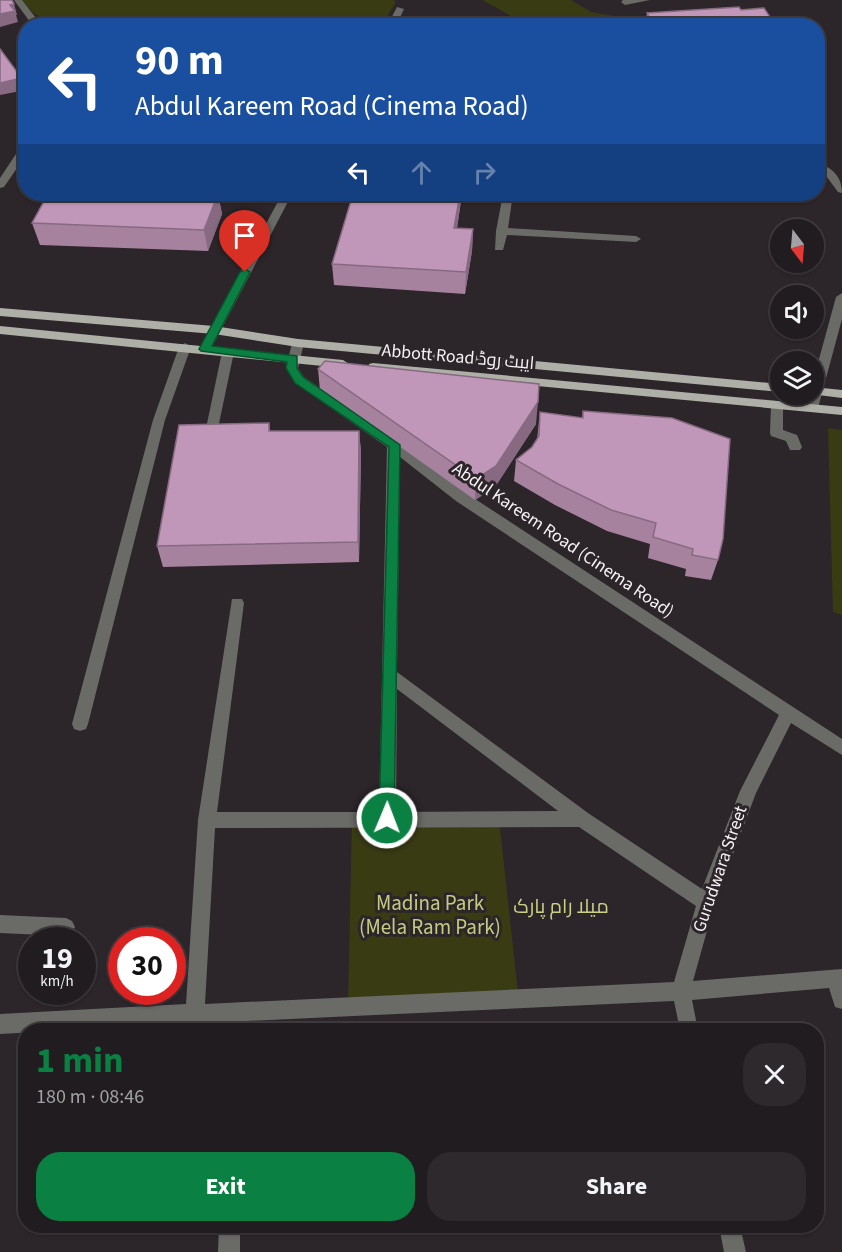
<!DOCTYPE html>
<html lang="en">
<head>
<meta charset="utf-8">
<style>
	:root { --surface:#211c20; --page:#2d292d; --text:#f1f3f6; --muted:#a2a1a5; --line:#3e3a3e; --accent:#0b8043 }
	body { margin:0; font-family:"Source Sans 3",Cairo,sans-serif; background:var(--page); color:var(--text); height:100vh; display:flex; flex-direction:column; font-size:22px; white-space:nowrap }
	* { box-sizing:border-box; margin:0 }
	p { font-size:20px; color:var(--muted) }
	.icon { flex:none; width:33px; height:33px; fill:none; stroke:currentColor; stroke-width:2; stroke-linecap:round; stroke-linejoin:round }
	.map { position:relative; flex:1; overflow:hidden }
	.sheet { position:absolute; left:18px; top:1023px; width:806px; height:210px; display:flex; flex-direction:column; background:var(--surface); border-radius:24px; box-shadow:0 2px 4px #0004,0 0 0 2px var(--line) }
	.sheet>* { flex:none }
	.banner { position:absolute; left:18px; top:18px; width:807px; height:183px; border-radius:24px; box-shadow:0 2px 4px #0004,0 0 0 2px var(--line); background:#1a4fa0; color:#fff; overflow:hidden }
	.needle { width:39px; rotate:164deg }
	.controls { position:absolute; left:770px; top:219px; display:grid; gap:12px }
	.controls a { display:grid; place-items:center; width:54px; height:54px; border-radius:50%; background:var(--surface); box-shadow:0 2px 4px #0004,0 0 0 2px var(--line); font-size:30px }
	.speed { position:absolute; left:18px; top:927px; display:flex; gap:12px; font-size:30px; font-weight:700; text-align:center }
	.speed>* { display:grid; place-content:center; width:78px; height:78px; border-radius:50%; background:var(--surface); box-shadow:0 2px 4px #0004,0 0 0 2px var(--line); line-height:1 }
	.speed small { font-size:15px; font-weight:400 }
	.speed .limit { border:9px solid #d22; background:#fff; color:#111 }
	.pin { position:absolute; display:grid; place-items:center; width:51px; height:51px; color:#fff; margin:-62px -26px; border-radius:50% 50% 50% 0; rotate:-45deg; box-shadow:0 0 6px #0007 }
	.pin .icon { rotate:45deg }
	.me { position:absolute; width:66px; margin:-33px; rotate:1deg; stroke-linejoin:round; filter:drop-shadow(0 0 4px #0008) }
	.turn { display:flex; align-items:center; gap:21px; height:126px; padding:0 18px; font-size:27px }
	.turn .icon { width:78px; height:78px; stroke-width:2.5 }
	.turn b { display:block; font-size:42px; line-height:51px }
	.lanes { display:flex; align-items:center; height:57px; padding:0 18px; background:#0003; justify-content:center; gap:30px; direction:ltr }
	.lanes .off { opacity:.35 }
	.round { display:grid; place-items:center; flex:none; width:63px; height:63px; border-radius:24px; background:var(--page) }
	.overview { display:flex; align-items:center; justify-content:space-between; height:102px; padding:0 18px }
	h1 { font-size:36px; font-weight:700; line-height:45px; color:var(--accent) }
	.cta { display:flex; gap:12px; margin-top:auto; padding:12px 18px }
	.cta a { flex:1; height:69px; border-radius:24px; background:var(--accent); color:#fff; font-size:24px; font-weight:700; line-height:69px; text-align:center }
	.cta a+a { background:var(--page); color:var(--text) }
	.map>svg:first-child { display:block }
	.green { fill:#393c13 }
	.lines { fill:none; stroke-linecap:round; stroke-linejoin:round }
	.minor { fill:#6a6b67; fill-rule:evenodd }
	.major { fill:#aeafa6; fill-rule:evenodd }
	.wall { fill:#a6829f }
	.shaded-wall { fill:#876a82 }
	.building { fill:#c197b9; stroke:#876a82; stroke-width:1.5 }
	.route { fill:#0b8043; stroke:#07532c; stroke-width:1.5 }
	.labels { text-anchor:middle; dominant-baseline:central; stroke-width:6; stroke-linejoin:round; paint-order:stroke }
	.street-label { font-size:18px; fill:#f6f1f5; stroke:#2c252a }
	.neighbourhood-label { font-size:20px; fill:#c9d184; stroke:#2c252a }
	.near-park-label { font-size:21px; fill:#c5cc81; stroke:#2c252a }
</style>
</head>
<body>
<div class="map">
<svg width="842" height="1252" viewBox="0 0 842 1252">
	<rect width="100%" height="100%" fill="#2c252a"/>
	<g class="green">
		<path d="M22,0h371l3,2 -14,23 -321,1 -28,-13z"/>
		<path d="M482,0h89l20,12 41,7 131,-12 9,14 -23,5 -248,-1 12,-8z"/>
		<path d="M828,428l14,2v185l-9,-3z"/>
		<path d="M352,818l147,1 19,174 -170,13z"/>
	</g>
	<g class="lines">
		<g class="minor">
			<path d="M14,0h8l20,26h-9z"/>
			<path d="M623,0h27l-25,5 -4,-3z"/>
			<path d="M397,7l7,2 -8,17h-9z"/>
			<path d="M26,144v11l-22,32 -4,1v-10l22,-33z"/>
			<path d="M818,163c15,5 24,14 24,30l-4,-1 -14,-19 -6,-3z"/>
			<path d="M282,194h10l-81,155 -2,3h-8l-2,-3z"/>
			<path d="M503,194h10l-5,34 128,8 5,3 -5,3 -129,-7 -4,15h-8l1,-19z"/>
			<path d="M842,293v26l-24,89 -6,4 -6,-4 3,-14h4v-13l23,-84z"/>
			<path d="M298,339l6,4 -6,25 6,9 95,65 67,51 376,246v16l-51,-32 -35,70 -41,109 -22,79 149,-12v40l-7,-2 -6,-19 -137,12 6,30h-18l-6,-29 -470,22 -1,7h-18v-6l-185,10v-20l186,-10 12,-184 34,-221h10l2,4 -27,209h162l8,-365 -92,-64 -9,-15 6,-25zM400,457l56,44 323,214 -39,76 -38,98 -114,-76 -191,-141zM397,689l161,122 -162,1zM579,827l117,79 -22,76 -469,22 10,-176z"/>
			<path d="M185,343l6,4 -26,73 -77,304 -2,5 -6,2 -6,-2 -2,-5 81,-304 26,-73z"/>
			<path d="M228,348l6,4 -17,81 -6,5 -6,-5 17,-81z"/>
			<path d="M777,401l6,4v25l14,5 5,12 -2,3h-10l-4,-9 -15,-5 -1,-3 1,-28z"/>
			<path d="M0,915l66,3 6,3 3,6 -3,6 -6,3 -66,-3z"/>
			<path d="M219,1226h21v26h-22z"/>
			<path d="M719,1226h21l6,26h-22z"/>
		</g>
		<g class="major">
			<path d="M0,308l214,18 84,13 482,45v8l-482,-45 -84,-13 -214,-18z"/>
			<path d="M0,326l343,34 6,4 -6,4 -343,-34z"/>
			<path d="M373,363l469,44v8l-473,-45v-6z"/>
			<path d="M813,387l29,3v8l-32,-4h3z"/>
		</g>
	</g>
	<g class="wall">
		<path d="M741,10l35,16h-131l2,-13z"/>
		<path d="M48,194h170l4,20 -14,37 -168,-6 -8,-22z"/>
		<path d="M353,194h109l-5,34 16,1 -1,22 -7,43 -131,-9 -2,-21z"/>
		<path d="M318,369l218,55 -41,63 -20,13 -155,-110z"/>
		<path d="M583,411l135,149 -7,20 -26,-4 1,-7 -38,-11 2,-14 -43,-13 -52,-26 -41,-24 2,-21 16,-13 5,-7 3,-28 42,6z"/>
		<path d="M269,423l1,8h89l2,21 -2,110 -196,5 -6,-21z"/>
	</g>
	<g class="shaded-wall">
		<path d="M0,0l14,4 3,11h-1l2,7 -18,5z"/>
		<path d="M26,77v13l-26,5v-12z"/>
		<path d="M218,194l4,20 -14,37 -4,-21z"/>
		<path d="M460,194h2l-8,55v-21z"/>
		<path d="M473,229l-1,22 -7,43 1,-22z"/>
		<path d="M538,402l-2,22 -41,63 -20,13 1,-21z"/>
		<path d="M359,431l2,21 -2,110 -1,-20z"/>
	</g>
	<g class="building">
		<path d="M0,0h12l2,4 -4,1 5,6 -15,3z"/>
		<path d="M739,7l2,3 23,-2 12,18h-122l-7,-13z"/>
		<path d="M0,49l17,23 9,-2v7l-26,6z"/>
		<path d="M48,194h170l-14,36 -172,-7z"/>
		<path d="M353,194h107l-6,34 19,1 -7,43 -134,-8z"/>
		<path d="M325,361l214,23 -1,18 -42,64 -20,13 -158,-110z"/>
		<path d="M583,411l89,7 58,21 -7,100 -5,21 -26,-5 1,-6 -40,-12 3,-14 -45,-13 -53,-26 -42,-24 16,-13 7,-11 1,-24 43,6z"/>
		<path d="M269,423v8h90l-1,111 -201,4 22,-121z"/>
	</g>
	<path class="route" d="M245,269l5,3 -38,74 85,10v12l6,9 97,68 -6,373 -2,5 -5,2 -6,-2 -2,-5 10,-371 -94,-64 -9,-15 1,-6 -86,-11 -2,-2 41,-77z"/>
	<g class="labels">
		<g class="street-label">
			<text transform="translate(458 357) rotate(5)">Abbott Road ایبٹ روڈ</text>
			<text transform="translate(563 540) rotate(34)">Abdul Kareem Road (Cinema Road)</text>
			<text transform="translate(720 869) rotate(-71)">Gurudwara Street</text>
		</g>
		<g class="neighbourhood-label">
			<text x="561" y="907">میلا رام پارک</text>
		</g>
		<g class="near-park-label">
			<text x="430" y="903">Madina Park<tspan x="430" dy="24">(Mela Ram Park)</tspan></text>
		</g>
	</g>
</svg>
<div class="controls">
<a><svg class="needle" viewBox="-14 -14 28 28"><path d="M0-13l5 13h-10z" fill="#e53935"/><path d="M0 13l5-13h-10z" fill="#a2a1a5"/></svg></a>
<a><svg class="icon" aria-label="sound" viewBox="0 0 24 24"><path d="M4 9h4l5-4v14l-5-4H4zM17 9q2 3 0 6"/></svg></a>
<a><svg class="icon" aria-label="layers" viewBox="0 0 24 24"><path d="M12 4l9 5-9 5-9-5zM3 14l9 5 9-5"/></svg></a>
</div>
<div class="speed"><div>19<small>km/h</small></div><div class="limit">30</div></div>
<div class="pin" style="left:245px;top:272px;background:#d93025"><svg class="icon" aria-label="arrive" viewBox="0 0 24 24"><path d="M6 21V4h12l-3 4 3 4H6"/></svg></div>
<svg class="me" style="left:387px;top:818px" viewBox="-20 -20 40 40"><circle r="17" fill="#0b8043" stroke="#fff" stroke-width="3"/><path d="M0-11L8 9 0 5-8 9z" fill="#fff"/></svg>
<div class="banner">
<div class="turn"><svg class="icon" aria-label="left" viewBox="0 0 24 24"><path d="M17 20v-9H6M10 6l-5 5 5 5"/></svg><div><b>90 m</b>Abdul Kareem Road (Cinema Road)</div></div>
<div class="lanes"><svg class="icon" aria-label="left" viewBox="0 0 24 24"><path d="M17 20v-9H6M10 6l-5 5 5 5"/></svg><svg class="icon off" aria-label="ahead" viewBox="0 0 24 24"><path d="M12 20V5M6 11l6-6 6 6"/></svg><svg class="icon off" aria-label="right" viewBox="0 0 24 24"><path d="M7 20v-9h11M14 6l5 5-5 5"/></svg></div>
</div>
<section class="sheet">
<div class="overview"><div><h1>1 min</h1><p>180 m · 08:46</p></div><a class="round"><svg class="icon" aria-label="close" viewBox="0 0 24 24"><path d="M6 6l12 12M18 6L6 18"/></svg></a></div>
<div class="cta"><a>Exit</a><a>Share</a></div>
</section>
</div>
</body>
</html>
